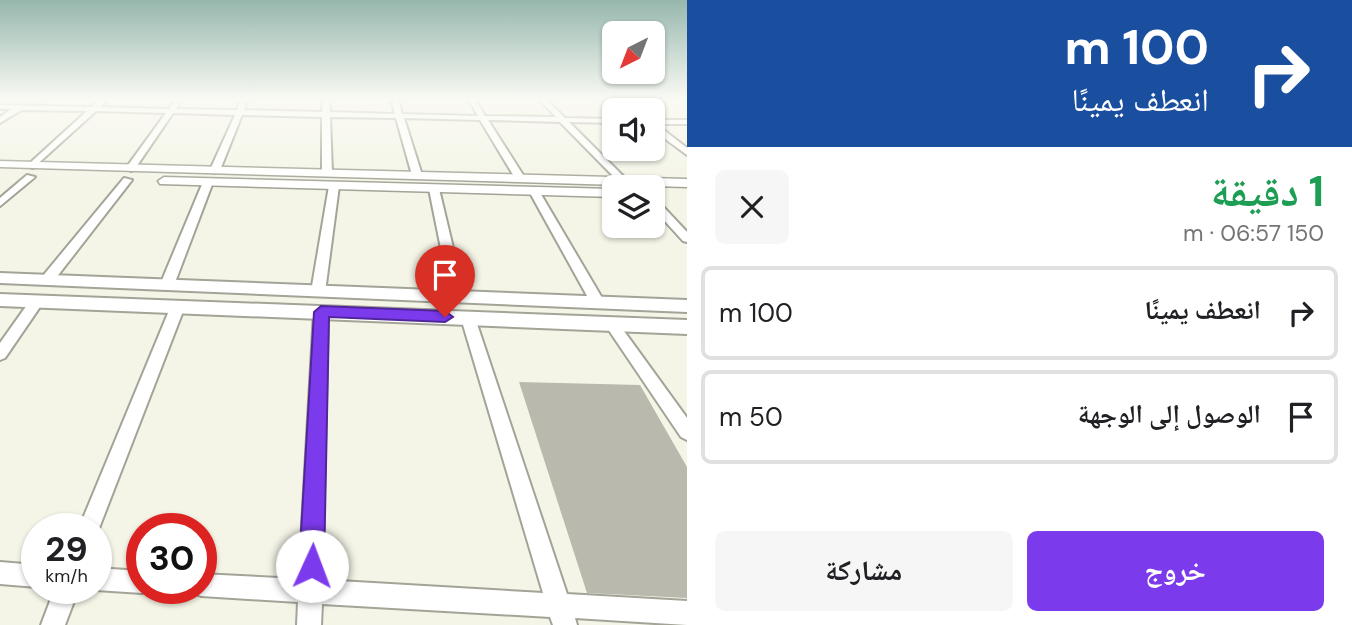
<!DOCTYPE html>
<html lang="ar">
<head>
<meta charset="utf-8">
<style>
	:root { --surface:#fff; --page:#f6f6f6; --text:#202124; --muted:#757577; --line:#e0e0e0; --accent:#7c3aed }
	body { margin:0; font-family:"DM Sans","Noto Naskh Arabic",sans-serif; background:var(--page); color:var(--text); direction:rtl; height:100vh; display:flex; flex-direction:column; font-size:26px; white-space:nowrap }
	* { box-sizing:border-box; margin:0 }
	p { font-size:23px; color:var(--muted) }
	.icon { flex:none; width:38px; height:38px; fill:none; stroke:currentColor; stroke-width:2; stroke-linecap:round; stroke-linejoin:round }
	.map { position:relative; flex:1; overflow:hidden; direction:ltr }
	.drawer { display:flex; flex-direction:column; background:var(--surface); width:665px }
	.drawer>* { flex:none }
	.top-card { background:#1a4fa0; color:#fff; overflow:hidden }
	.needle { width:46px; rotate:222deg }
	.buttons { position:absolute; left:602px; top:21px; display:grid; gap:14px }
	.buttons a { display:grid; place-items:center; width:63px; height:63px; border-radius:10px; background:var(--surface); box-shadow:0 2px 5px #0004; font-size:35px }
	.speed { position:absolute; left:21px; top:513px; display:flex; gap:14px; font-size:35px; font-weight:700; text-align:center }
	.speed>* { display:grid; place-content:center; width:91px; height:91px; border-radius:50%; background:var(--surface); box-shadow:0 2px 5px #0004; line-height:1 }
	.speed small { font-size:18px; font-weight:400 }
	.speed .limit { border:10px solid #d22; background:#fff; color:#111 }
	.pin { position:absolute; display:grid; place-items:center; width:60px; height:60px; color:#fff; margin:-72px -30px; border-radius:50% 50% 50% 0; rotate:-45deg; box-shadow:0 0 7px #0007 }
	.pin .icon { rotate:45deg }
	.me { position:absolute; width:77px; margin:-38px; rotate:2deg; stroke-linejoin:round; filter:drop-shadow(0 0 5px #0008) }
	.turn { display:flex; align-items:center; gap:24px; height:147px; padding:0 28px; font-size:32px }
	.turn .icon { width:91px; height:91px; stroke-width:2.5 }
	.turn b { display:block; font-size:49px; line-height:60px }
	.round { display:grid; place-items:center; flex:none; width:74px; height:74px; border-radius:10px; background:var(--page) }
	.overview { display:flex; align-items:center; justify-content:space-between; height:119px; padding:0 28px }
	h1 { font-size:42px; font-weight:700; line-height:52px; color:#1e9e55 }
	.cta { display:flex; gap:14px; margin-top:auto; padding:14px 28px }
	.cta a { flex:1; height:80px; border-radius:10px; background:var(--accent); color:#fff; font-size:28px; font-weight:700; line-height:80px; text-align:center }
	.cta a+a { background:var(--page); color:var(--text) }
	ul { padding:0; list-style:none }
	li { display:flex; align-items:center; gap:21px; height:94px; margin:0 14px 10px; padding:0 14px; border:4px solid var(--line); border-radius:10px }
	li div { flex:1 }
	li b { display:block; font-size:26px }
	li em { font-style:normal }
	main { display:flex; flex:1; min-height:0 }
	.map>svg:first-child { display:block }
	.building { fill:#b9baad }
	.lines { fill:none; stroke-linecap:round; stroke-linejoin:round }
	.minor-casing { stroke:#a3a397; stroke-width:4 }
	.tertiary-casing { stroke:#a3a397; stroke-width:3 }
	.secondary-casing { stroke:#a3a397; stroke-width:4 }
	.minor { fill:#fff; fill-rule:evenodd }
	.tertiary { fill:#fff; fill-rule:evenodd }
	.secondary { fill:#fff; fill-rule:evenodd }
	.route { fill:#7c3aed; stroke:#51269a; stroke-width:2 }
</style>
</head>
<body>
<main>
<section class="drawer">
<div class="top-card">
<div class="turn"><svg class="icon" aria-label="right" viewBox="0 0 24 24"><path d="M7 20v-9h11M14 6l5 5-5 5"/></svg><div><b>100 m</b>انعطف يمينًا</div></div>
</div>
<div class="overview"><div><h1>1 دقيقة</h1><p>150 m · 06:57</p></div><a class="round"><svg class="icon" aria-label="close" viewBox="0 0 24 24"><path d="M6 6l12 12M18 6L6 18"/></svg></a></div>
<ul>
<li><svg class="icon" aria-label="right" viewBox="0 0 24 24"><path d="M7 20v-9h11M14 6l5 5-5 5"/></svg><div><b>انعطف يمينًا</b></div><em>100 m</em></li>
<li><svg class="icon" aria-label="arrive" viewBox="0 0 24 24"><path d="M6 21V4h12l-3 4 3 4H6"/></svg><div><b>الوصول إلى الوجهة</b></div><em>50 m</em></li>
</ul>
<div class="cta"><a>خروج</a><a>مشاركة</a></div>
</section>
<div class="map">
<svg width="687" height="625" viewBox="0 0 687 625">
	<rect width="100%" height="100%" fill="#f4f5e7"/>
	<path class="building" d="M519,382l121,3 47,82v131l-100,-5z"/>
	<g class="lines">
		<g class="minor-casing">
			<g id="minor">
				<path d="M100,99h8l-8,8 69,2 6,-10h7l-6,10 61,1 4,-11h7l-4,11 78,2 1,-13h6l1,13 65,2 -4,-15h7l4,15 76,2 -10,-17h7l10,17 71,1 -17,-18h7l19,19 49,1v4l-45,-1 59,59 -8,2 -60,-61 -72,-2 37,58 -5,3 -5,-3 -35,-58 -76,-2 18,57 -5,3 -5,-3 -16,-57 -66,-1 2,56 -5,3 -5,-3v-56l-80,-2 -22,55 -5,3 -5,-3 25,-55 -62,-2 -39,57 -3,1 -5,-3 40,-55 -70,-2 -63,57 -3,-1v-4l57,-52 -66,-1 -21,13v-6l11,-8h-11v-4l92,2z"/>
				<path d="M615,99h8l13,11h-8z"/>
				<path d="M653,120h34v4h-31l31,24v7l-34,-25z"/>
				<path d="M27,175l8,2 -35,29v-8z"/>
				<path d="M124,178l8,2 -80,103h-10l-1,-3 1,-3z"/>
				<path d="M208,179l5,3 -39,103 -2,3h-10l-2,-3 43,-103z"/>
				<path d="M334,183l5,3 -14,106 -7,4 -7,-4 18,-106z"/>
				<path d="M430,187l9,2 26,109 -7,4 -7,-4 -22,-109z"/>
				<path d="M534,188l5,3 66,112 -2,3 -5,1 -7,-4 -62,-112z"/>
				<path d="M653,199l4,1 30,32v10l-4,-1 -30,-33z"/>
				<path d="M37,297l7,4 -39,57 -5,2v-17l32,-45z"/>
				<path d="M178,302l7,4 -89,230v-8h-17l92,-222z"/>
				<path d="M321,307l7,5 -6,268 221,13 -82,-275 7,-5 7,5 92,276 120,7v24l-112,-7 2,7h-24l-3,-8 -228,-13 -1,21h-24l1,-23 -97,-6 -8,-3 -2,-5h10v-14l98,5 15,-267z"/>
				<path d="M611,318l5,2 71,98v22l-6,-3 -75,-111 -2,-3z"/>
				<path d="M0,562l37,3v22l-37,-3z"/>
				<path d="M96,568l46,3v17h9l-9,5 -46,-3 -6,-2h6z"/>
				<path d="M55,588h24l-14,37h-24z"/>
			</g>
		</g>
		<g class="tertiary-casing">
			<g id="tertiary">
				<path d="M0,161l687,18v8l-687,-20z"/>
				<path d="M164,177l450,12v8l-454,-13 -2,-3z"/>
			</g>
		</g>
		<g class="secondary-casing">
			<g id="secondary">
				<path d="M0,273l687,27v12l-687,-29z"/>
				<path d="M0,294l687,26v14l-687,-28z"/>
			</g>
		</g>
		<use href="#minor" class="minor"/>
		<use href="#tertiary" class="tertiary"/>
		<use href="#secondary" class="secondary"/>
	</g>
	<linearGradient id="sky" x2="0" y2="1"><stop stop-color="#96b7ad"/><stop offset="0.53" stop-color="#fafaf4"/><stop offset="1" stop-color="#fafaf4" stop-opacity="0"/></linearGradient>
	<rect width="687" height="187" fill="url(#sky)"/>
	<path class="route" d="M321,306l124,5 8,6 -8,5 -116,-5 -5,249 -4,9 -8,4 -9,-4 -4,-9 15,-254z"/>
</svg>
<div class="buttons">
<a><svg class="needle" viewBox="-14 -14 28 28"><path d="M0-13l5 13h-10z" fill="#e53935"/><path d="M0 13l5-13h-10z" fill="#757577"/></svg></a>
<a><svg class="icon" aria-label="sound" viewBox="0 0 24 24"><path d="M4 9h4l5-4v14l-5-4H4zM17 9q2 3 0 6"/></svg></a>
<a><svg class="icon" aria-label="layers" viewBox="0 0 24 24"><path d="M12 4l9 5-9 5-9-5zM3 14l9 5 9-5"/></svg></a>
</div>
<div class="speed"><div>29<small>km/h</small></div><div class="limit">30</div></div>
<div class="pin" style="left:445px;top:317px;background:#d93025"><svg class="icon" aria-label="arrive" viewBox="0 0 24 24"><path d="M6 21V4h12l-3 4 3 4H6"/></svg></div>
<svg class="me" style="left:312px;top:566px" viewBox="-20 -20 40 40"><circle r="19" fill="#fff"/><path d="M0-13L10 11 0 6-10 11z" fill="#7c3aed"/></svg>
</div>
</main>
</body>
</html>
